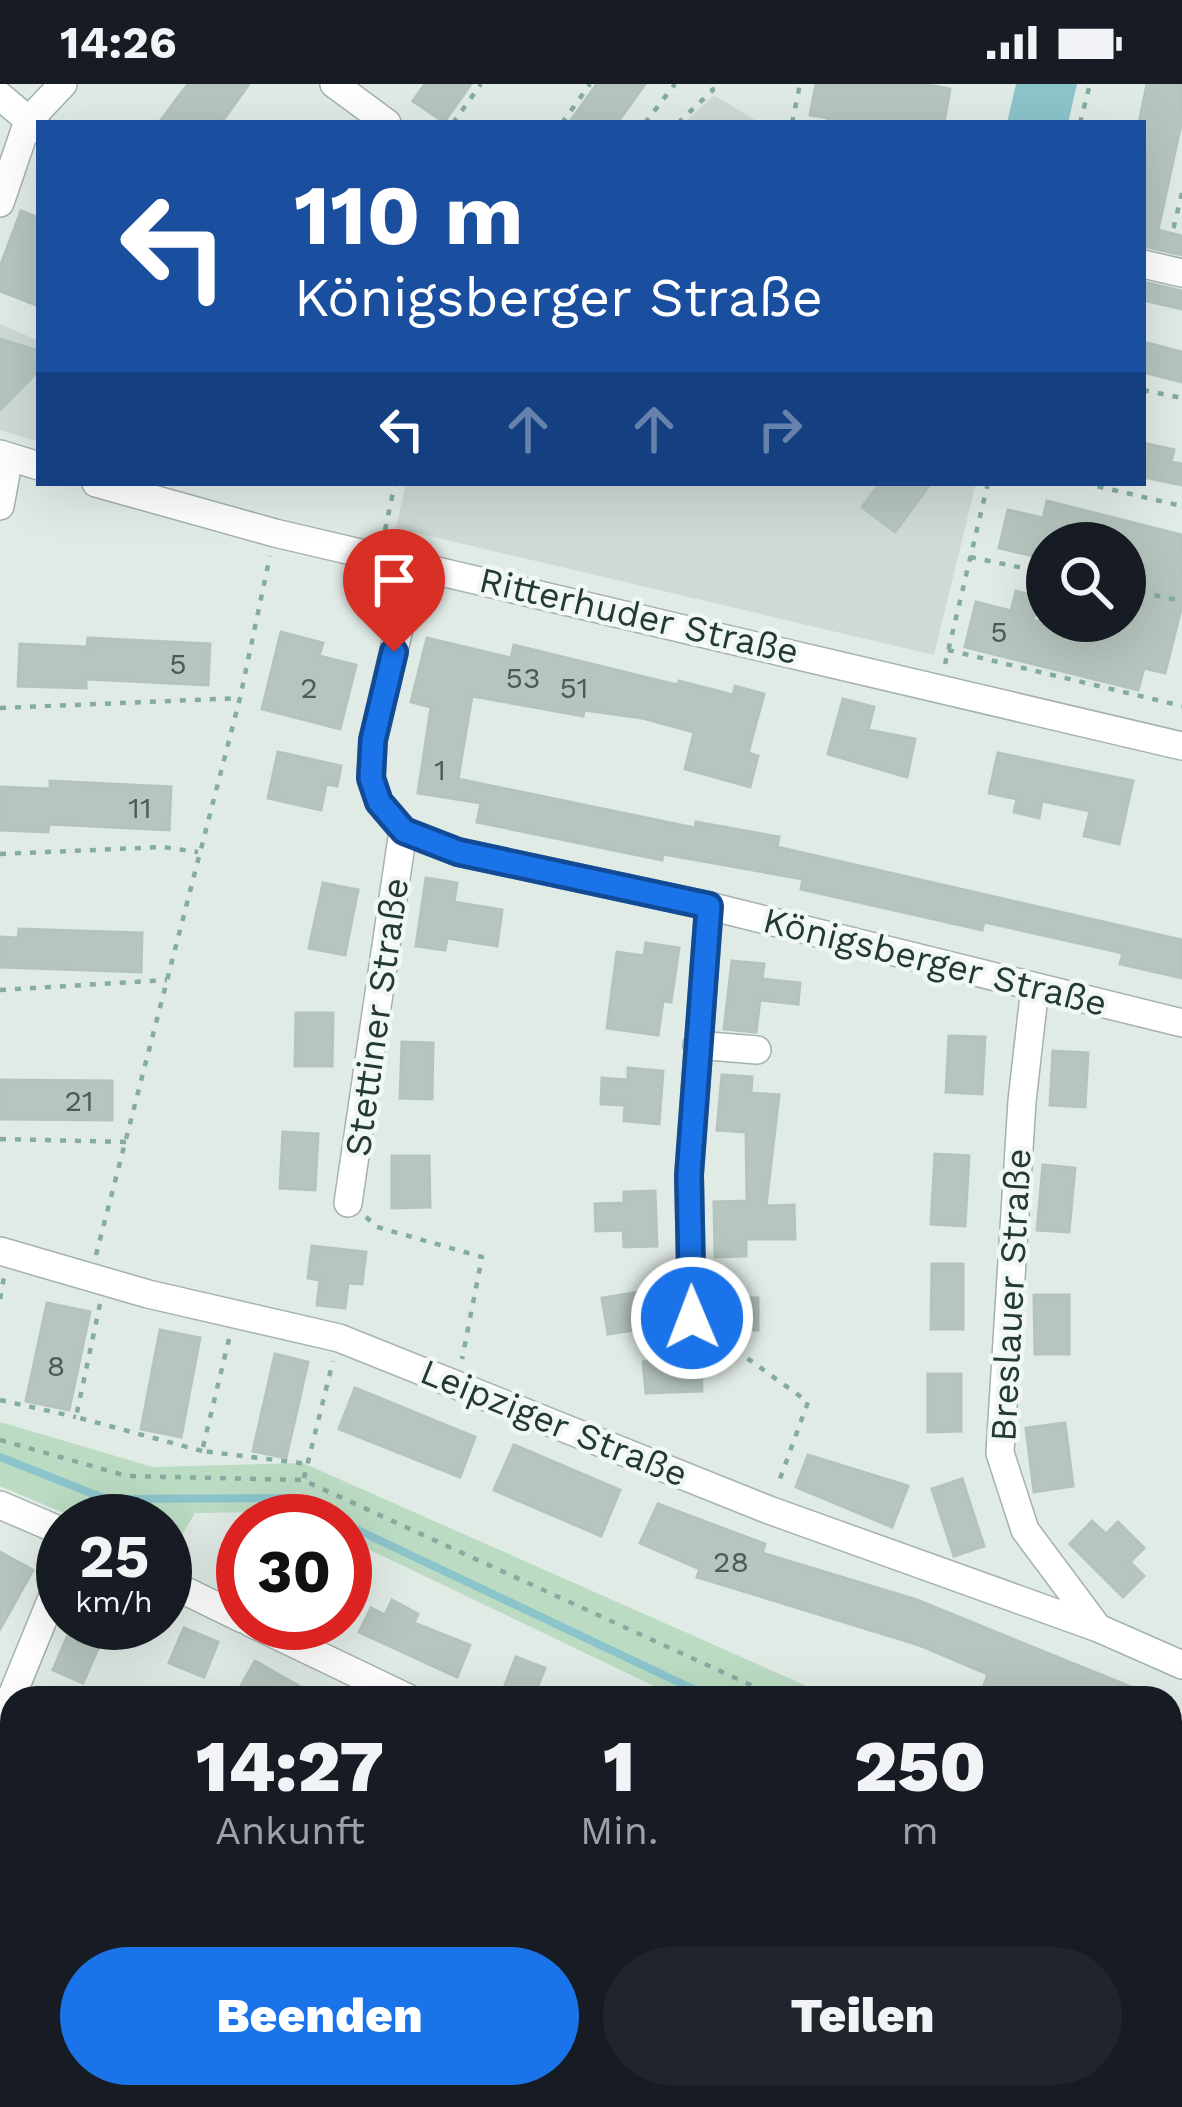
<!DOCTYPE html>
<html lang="de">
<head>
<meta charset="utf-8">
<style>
	:root { --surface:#171b24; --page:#20242c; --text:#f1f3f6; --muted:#9ea1a6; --accent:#1a73e8 }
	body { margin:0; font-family:"Work Sans",sans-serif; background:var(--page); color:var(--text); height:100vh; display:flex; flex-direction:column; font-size:45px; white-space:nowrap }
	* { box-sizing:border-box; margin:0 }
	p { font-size:39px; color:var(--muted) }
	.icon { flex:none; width:66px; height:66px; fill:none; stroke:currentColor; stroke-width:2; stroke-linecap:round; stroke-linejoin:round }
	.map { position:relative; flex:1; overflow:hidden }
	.panel { position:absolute; left:0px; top:1602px; width:1182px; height:423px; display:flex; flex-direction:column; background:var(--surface); border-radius:36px 36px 0 0; box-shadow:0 12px 48px #0002 }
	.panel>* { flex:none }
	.banner { position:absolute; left:36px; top:36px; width:1110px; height:366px; border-radius:0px; box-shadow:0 12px 48px #0002; background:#1a4fa0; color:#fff; overflow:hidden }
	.fabs { position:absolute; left:1026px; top:438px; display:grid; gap:24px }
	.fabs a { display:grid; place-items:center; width:120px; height:120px; border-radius:50%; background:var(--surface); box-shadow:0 12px 48px #0002; font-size:60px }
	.speed { position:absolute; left:36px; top:1410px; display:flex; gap:24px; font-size:60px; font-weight:700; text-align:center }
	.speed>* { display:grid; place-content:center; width:156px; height:156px; border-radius:50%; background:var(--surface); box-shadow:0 12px 48px #0002; line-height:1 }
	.speed small { font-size:30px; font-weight:400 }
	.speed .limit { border:18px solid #d22; background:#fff; color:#111 }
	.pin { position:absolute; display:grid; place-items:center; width:102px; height:102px; color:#fff; margin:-123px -51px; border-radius:50% 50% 50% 0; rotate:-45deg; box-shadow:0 0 12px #0007 }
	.pin .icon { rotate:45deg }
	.me { position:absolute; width:132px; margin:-66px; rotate:359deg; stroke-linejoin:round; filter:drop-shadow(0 0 9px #0008) }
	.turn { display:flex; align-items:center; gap:42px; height:252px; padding:0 60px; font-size:54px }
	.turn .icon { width:156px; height:156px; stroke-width:2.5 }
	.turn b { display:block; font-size:84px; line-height:102px }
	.lanes { display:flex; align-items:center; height:114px; padding:0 60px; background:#0003; justify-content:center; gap:60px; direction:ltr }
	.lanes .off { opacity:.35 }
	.eta { display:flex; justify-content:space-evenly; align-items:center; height:204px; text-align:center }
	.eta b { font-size:72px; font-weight:800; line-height:84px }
	.button { display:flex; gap:24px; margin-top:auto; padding:24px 60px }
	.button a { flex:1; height:138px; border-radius:72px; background:var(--accent); color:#fff; font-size:48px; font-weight:800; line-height:138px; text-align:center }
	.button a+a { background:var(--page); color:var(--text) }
	.status { display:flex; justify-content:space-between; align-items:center; height:84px; padding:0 60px; background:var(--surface); direction:ltr }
	.status svg { height:33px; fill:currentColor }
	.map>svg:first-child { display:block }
	.built { fill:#cfdad5 }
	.green { fill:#bbdbc3 }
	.water { fill:#8cc4cc }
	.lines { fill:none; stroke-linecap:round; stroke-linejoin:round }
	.stream { stroke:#8cc4cc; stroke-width:8 }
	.building { fill:#b7c5bf; stroke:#b4c4bd; stroke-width:3 }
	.minor-casing { stroke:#a4b2ad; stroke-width:30 }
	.path { stroke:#84ac9f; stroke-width:4.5; stroke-dasharray:6 9; stroke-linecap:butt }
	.minor { stroke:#fff; stroke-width:27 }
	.route-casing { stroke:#114b97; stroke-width:30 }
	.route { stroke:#1a73e8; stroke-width:21 }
	.labels { text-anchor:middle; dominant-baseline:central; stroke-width:9; stroke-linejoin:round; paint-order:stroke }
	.number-label { font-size:30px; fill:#485d56 }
	.street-label { font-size:36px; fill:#233a33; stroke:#f1f7f4 }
</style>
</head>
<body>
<div class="status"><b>14:26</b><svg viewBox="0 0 49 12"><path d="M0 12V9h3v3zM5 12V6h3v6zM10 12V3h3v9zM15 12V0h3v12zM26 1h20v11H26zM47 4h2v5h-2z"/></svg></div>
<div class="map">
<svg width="1182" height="2023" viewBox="0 0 1182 2023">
	<rect width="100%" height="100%" fill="#e1ebe6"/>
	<g class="built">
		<path d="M714,11l46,28h1h-77z"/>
		<path d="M0,240l39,17v101l-39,-12z"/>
		<path d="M406,399h570l-42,172 -538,-127z"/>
	</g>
	<g class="green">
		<path d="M0,1338l153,45 150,-4 531,235h-155l-334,-160v-17h-36l-35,-9 -79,1 -27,46 -3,-38h-82l-83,-35z"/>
		<path d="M1182,1672v136l-12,-4v-114z"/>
	</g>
	<path class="water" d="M1016,0h61l-9,39h-61z"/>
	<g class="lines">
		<g class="stream">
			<path d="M0,1373l106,42 182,-1 50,23"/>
			<path d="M345,1440l367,174"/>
			<path d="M1170,1773l12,-8"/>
		</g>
	</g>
	<g class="building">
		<path d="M188,0h61l-28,39h-62z"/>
		<path d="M425,0h46l-27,38 -31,-21z"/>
		<path d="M597,0h48l-28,39h-48z"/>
		<path d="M816,0h108l26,5 -6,34h-117l1,-5 -18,-3z"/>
		<path d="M1147,0h35v36l-24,110 24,6v19l-39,-9v-123h-4z"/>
		<path d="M21,127l18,7v88l-39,-15v-24z"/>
		<path d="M1143,198l39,9v18l-39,-9z"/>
		<path d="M0,255l39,12 -5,24 -34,35z"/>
		<path d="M1143,258l39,10v30l-39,-10z"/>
		<path d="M1143,359l31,7 -3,12 11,2v21l-39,-8z"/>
		<path d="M880,399h51l-36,49 -33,-25z"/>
		<path d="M1047,417l135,34v70l-17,68 -21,-5 -6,22 -173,-43 11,-45 35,9 5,-20 23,6 -6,24h98l11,-38 -17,-4v-36h-78v16l-48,-11 9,-38 35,8z"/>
		<path d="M281,548l42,11 -4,13 37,9 -16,64 -78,-20z"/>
		<path d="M88,554l122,6 -2,41 -122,-6v9l-68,-2 2,-42 67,3z"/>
		<path d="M427,554l84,20 3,-13 163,40 2,-4 54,14 2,-9 29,8 -16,59 10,3 -8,31 -65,-18 9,-37 -52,-14 -58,-8 -1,6 -111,-20 -14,83 237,49 1,-6 83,15 -2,10 405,93v38l-62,-14 3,-11 -139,-31 -2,8 -181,-41 2,-10 -140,-25 -1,6 -185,-38 4,-19 -63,-10 13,-86 -20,-5z"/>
		<path d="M843,615l31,8 -6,23 47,9 -8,38 -79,-23z"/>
		<path d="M278,668l63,14 -4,20 -11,-2 -5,26 -53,-12z"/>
		<path d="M998,669l135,28 -14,63 -35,-8 6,-25 -48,-10 -3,17 -25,-6 3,-13 -28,-6z"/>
		<path d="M50,697l121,6 -2,43 -120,-6 -1,8 -48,-2v-43l50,2z"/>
		<path d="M426,794l31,5 -3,19 48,8 -5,36 -50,-8 -2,12 -29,-4z"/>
		<path d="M323,799l35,7 -13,65 -36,-7z"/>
		<path d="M19,845l123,4 -1,39 -141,-5v-30l18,1z"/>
		<path d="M646,859l33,5 -8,54 -8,-1 -5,34 -51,-7 10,-76 27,4z"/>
		<path d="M732,877l32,3 -2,15 38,4 -2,21 -38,-4 -4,32 -32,-3z"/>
		<path d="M296,929h37l-1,53h-37z"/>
		<path d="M949,952l36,1 -3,57 -36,-2z"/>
		<path d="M402,958l31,1 -1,56 -32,-1z"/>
		<path d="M1053,967l35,2 -3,54 -35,-2z"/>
		<path d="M628,984l35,3 -4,53 -35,-3 1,-16 -24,-1 1,-26 26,2z"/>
		<path d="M722,991l30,2 -1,16 28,2 -13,111 28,-1 1,34h-49v17l-31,1 -1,-55 33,-1 -1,-69 -29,-2z"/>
		<path d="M0,996l112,1v39l-112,-1z"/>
		<path d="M283,1048l35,2 -3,56 -35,-2z"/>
		<path d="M935,1070l34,2 -4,70 -34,-2z"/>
		<path d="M392,1072h37l1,51 -38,1z"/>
		<path d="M1043,1081l32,3 -6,64 -32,-2z"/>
		<path d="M655,1107l2,55 -33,1 -1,-17 -27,1 -1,-27 29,-1v-11z"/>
		<path d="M312,1162l54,6 -4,32 -14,-1 -3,25 -28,-3 3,-25 -12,-2z"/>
		<path d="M932,1180h31v65h-32z"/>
		<path d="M640,1208l6,36 -38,6 -6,-36z"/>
		<path d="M1034,1211h35v59h-34z"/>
		<rect x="730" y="1214" width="28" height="32"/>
		<path d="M47,1219l43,9 -21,98 -43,-9z"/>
		<path d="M160,1246l40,8 -19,99 -40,-8z"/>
		<path d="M275,1270l33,8 -22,96 -33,-7z"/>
		<path d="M670,1272h31l1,35 -56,2 -3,-31z"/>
		<path d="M928,1290h33v57l-33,1z"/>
		<path d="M355,1304l120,49 -15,40 -121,-48z"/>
		<path d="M1065,1339l8,63 -39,6 -8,-64z"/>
		<path d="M514,1361l106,45 -19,46 -107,-46z"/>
		<path d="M808,1371l100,31 -16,41 -96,-40z"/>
		<path d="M962,1395l22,67 -30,10 -22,-67z"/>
		<path d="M658,1420l107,40 -3,9 155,47 241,98h-156l-20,-7 6,-17 -69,-29 -222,-68 3,-8 -60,-26z"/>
		<path d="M1092,1437l14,13 12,-12 26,26 -14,14 14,14 -21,21 -53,-53z"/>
		<path d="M0,1468l33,18 -33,59z"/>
		<path d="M392,1516l26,14 -4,9 56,22 -13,32 -98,-45 12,-24 14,7z"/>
		<path d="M73,1539h36l-26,60 -30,-13z"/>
		<path d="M184,1544l34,14 -14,35 -35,-14z"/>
		<path d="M516,1573l29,11 -12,30h-33z"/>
		<path d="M255,1577l65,37h-86z"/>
	</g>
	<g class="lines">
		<g class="minor-casing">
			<g id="minor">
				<path d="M334,0l53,39"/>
				<path d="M0,12l39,33"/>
				<path d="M0,119l28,-82 35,-37"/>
				<path d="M1143,180l39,9"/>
				<path d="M0,370l39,12"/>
				<path d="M96,399l179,50 907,213"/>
				<path d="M0,422l9,-49"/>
				<path d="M414,480l-41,176 -2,39 8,23 24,29 55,21 251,54 473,117"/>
				<path d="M1035,903l-13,114 -22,352 25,77 73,98 84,37"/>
				<path d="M697,961l60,5"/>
				<path d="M348,1119l55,-372"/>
				<path d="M0,1167l148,43 191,44 430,172 329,118"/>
				<path d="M692,1234l-3,-143 20,-269"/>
				<path d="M0,1421l63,27"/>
				<path d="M165,1497l78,38"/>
				<path d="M251,1539l157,75"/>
				<path d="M0,1641l63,-154"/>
				<path d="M0,1821l12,3"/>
				<path d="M1170,1928l12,4"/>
				<path d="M200,2013l10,10"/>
				<path d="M368,2013l22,10"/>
				<path d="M273,2023l5,-10"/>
				<path d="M829,2023l3,-10"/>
			</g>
		</g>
		<g class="path">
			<path d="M453,39l28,-39"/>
			<path d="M562,39l28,-39"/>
			<path d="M645,39l30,-39"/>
			<path d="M678,39l35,-33 -3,-6"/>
			<path d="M792,39l8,-39"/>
			<path d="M1080,39l10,-39"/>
			<path d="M1182,109l-8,33 8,2"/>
			<path d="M1143,306l39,8"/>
			<path d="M1083,399l99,23"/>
			<path d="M385,446l10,-47"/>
			<path d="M970,473l77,16"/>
			<path d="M1125,505l57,12"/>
			<path d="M948,566l234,56"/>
			<path d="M945,580l43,-181"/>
			<path d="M0,624l240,-10"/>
			<path d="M0,770l163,-7 35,5"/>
			<path d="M0,906l167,-10"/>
			<path d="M0,1055l129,3"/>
			<path d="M366,1133l11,10 105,30 -20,102"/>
			<path d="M96,1171l144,-557 30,-142"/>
			<path d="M0,1215l4,-22"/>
			<path d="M100,1220l-24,113 126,34"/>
			<path d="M711,1248l97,70 -31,85"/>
			<path d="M229,1255l-27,112 106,13"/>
			<path d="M0,1316l76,17"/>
			<path d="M0,1356l127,36 176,4 476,218"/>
			<path d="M304,1394l29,-117"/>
			<path d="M1170,1696l12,-21"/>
		</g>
		<use href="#minor" class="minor"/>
	</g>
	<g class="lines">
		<g class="route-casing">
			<path id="route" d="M394,568l-21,88 -2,38 8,24 25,29 54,21 251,54 -20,269 3,143"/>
		</g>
		<use href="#route" class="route"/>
	</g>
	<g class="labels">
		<g class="number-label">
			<text x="999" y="547">5</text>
			<text x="178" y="579">5</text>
			<text x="523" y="593">53</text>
			<text x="309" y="603">2</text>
			<text x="574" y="603">51</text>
			<text x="440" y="685">1</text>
			<text x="140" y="723">11</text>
			<text x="79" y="1016">21</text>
			<text x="56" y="1281">8</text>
			<text x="731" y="1477">28</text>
		</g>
		<g class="street-label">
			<text transform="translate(639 532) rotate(13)">Ritterhuder Straße</text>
			<text transform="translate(935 878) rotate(14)">Königsberger Straße</text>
			<text transform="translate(377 933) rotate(-82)">Stettiner Straße</text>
			<text transform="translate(1011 1211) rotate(-87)">Breslauer Straße</text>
			<text transform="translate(554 1339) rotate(22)">Leipziger Straße</text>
		</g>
	</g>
</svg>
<div class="fabs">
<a><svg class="icon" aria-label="search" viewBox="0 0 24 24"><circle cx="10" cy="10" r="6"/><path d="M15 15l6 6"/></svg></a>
</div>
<div class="speed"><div>25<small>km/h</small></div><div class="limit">30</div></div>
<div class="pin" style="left:394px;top:568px;background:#d93025"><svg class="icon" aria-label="arrive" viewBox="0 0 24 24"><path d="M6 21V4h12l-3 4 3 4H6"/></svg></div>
<svg class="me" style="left:692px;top:1234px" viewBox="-20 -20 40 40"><circle r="17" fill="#1a73e8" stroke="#fff" stroke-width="3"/><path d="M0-11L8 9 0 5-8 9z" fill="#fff"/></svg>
<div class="banner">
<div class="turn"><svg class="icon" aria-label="left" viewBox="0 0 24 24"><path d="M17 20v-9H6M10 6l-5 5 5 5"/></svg><div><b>110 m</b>Königsberger Straße</div></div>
<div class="lanes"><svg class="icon" aria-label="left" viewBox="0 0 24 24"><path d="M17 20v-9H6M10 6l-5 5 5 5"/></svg><svg class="icon off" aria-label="ahead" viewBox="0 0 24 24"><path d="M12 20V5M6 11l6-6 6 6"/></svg><svg class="icon off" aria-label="ahead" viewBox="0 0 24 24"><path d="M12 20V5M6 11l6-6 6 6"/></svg><svg class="icon off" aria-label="right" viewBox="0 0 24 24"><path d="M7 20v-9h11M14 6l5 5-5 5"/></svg></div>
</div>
<section class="panel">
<div class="eta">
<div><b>14:27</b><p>Ankunft</p></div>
<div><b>1</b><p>Min.</p></div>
<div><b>250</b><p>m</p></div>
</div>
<div class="button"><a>Beenden</a><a>Teilen</a></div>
</section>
</div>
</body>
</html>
